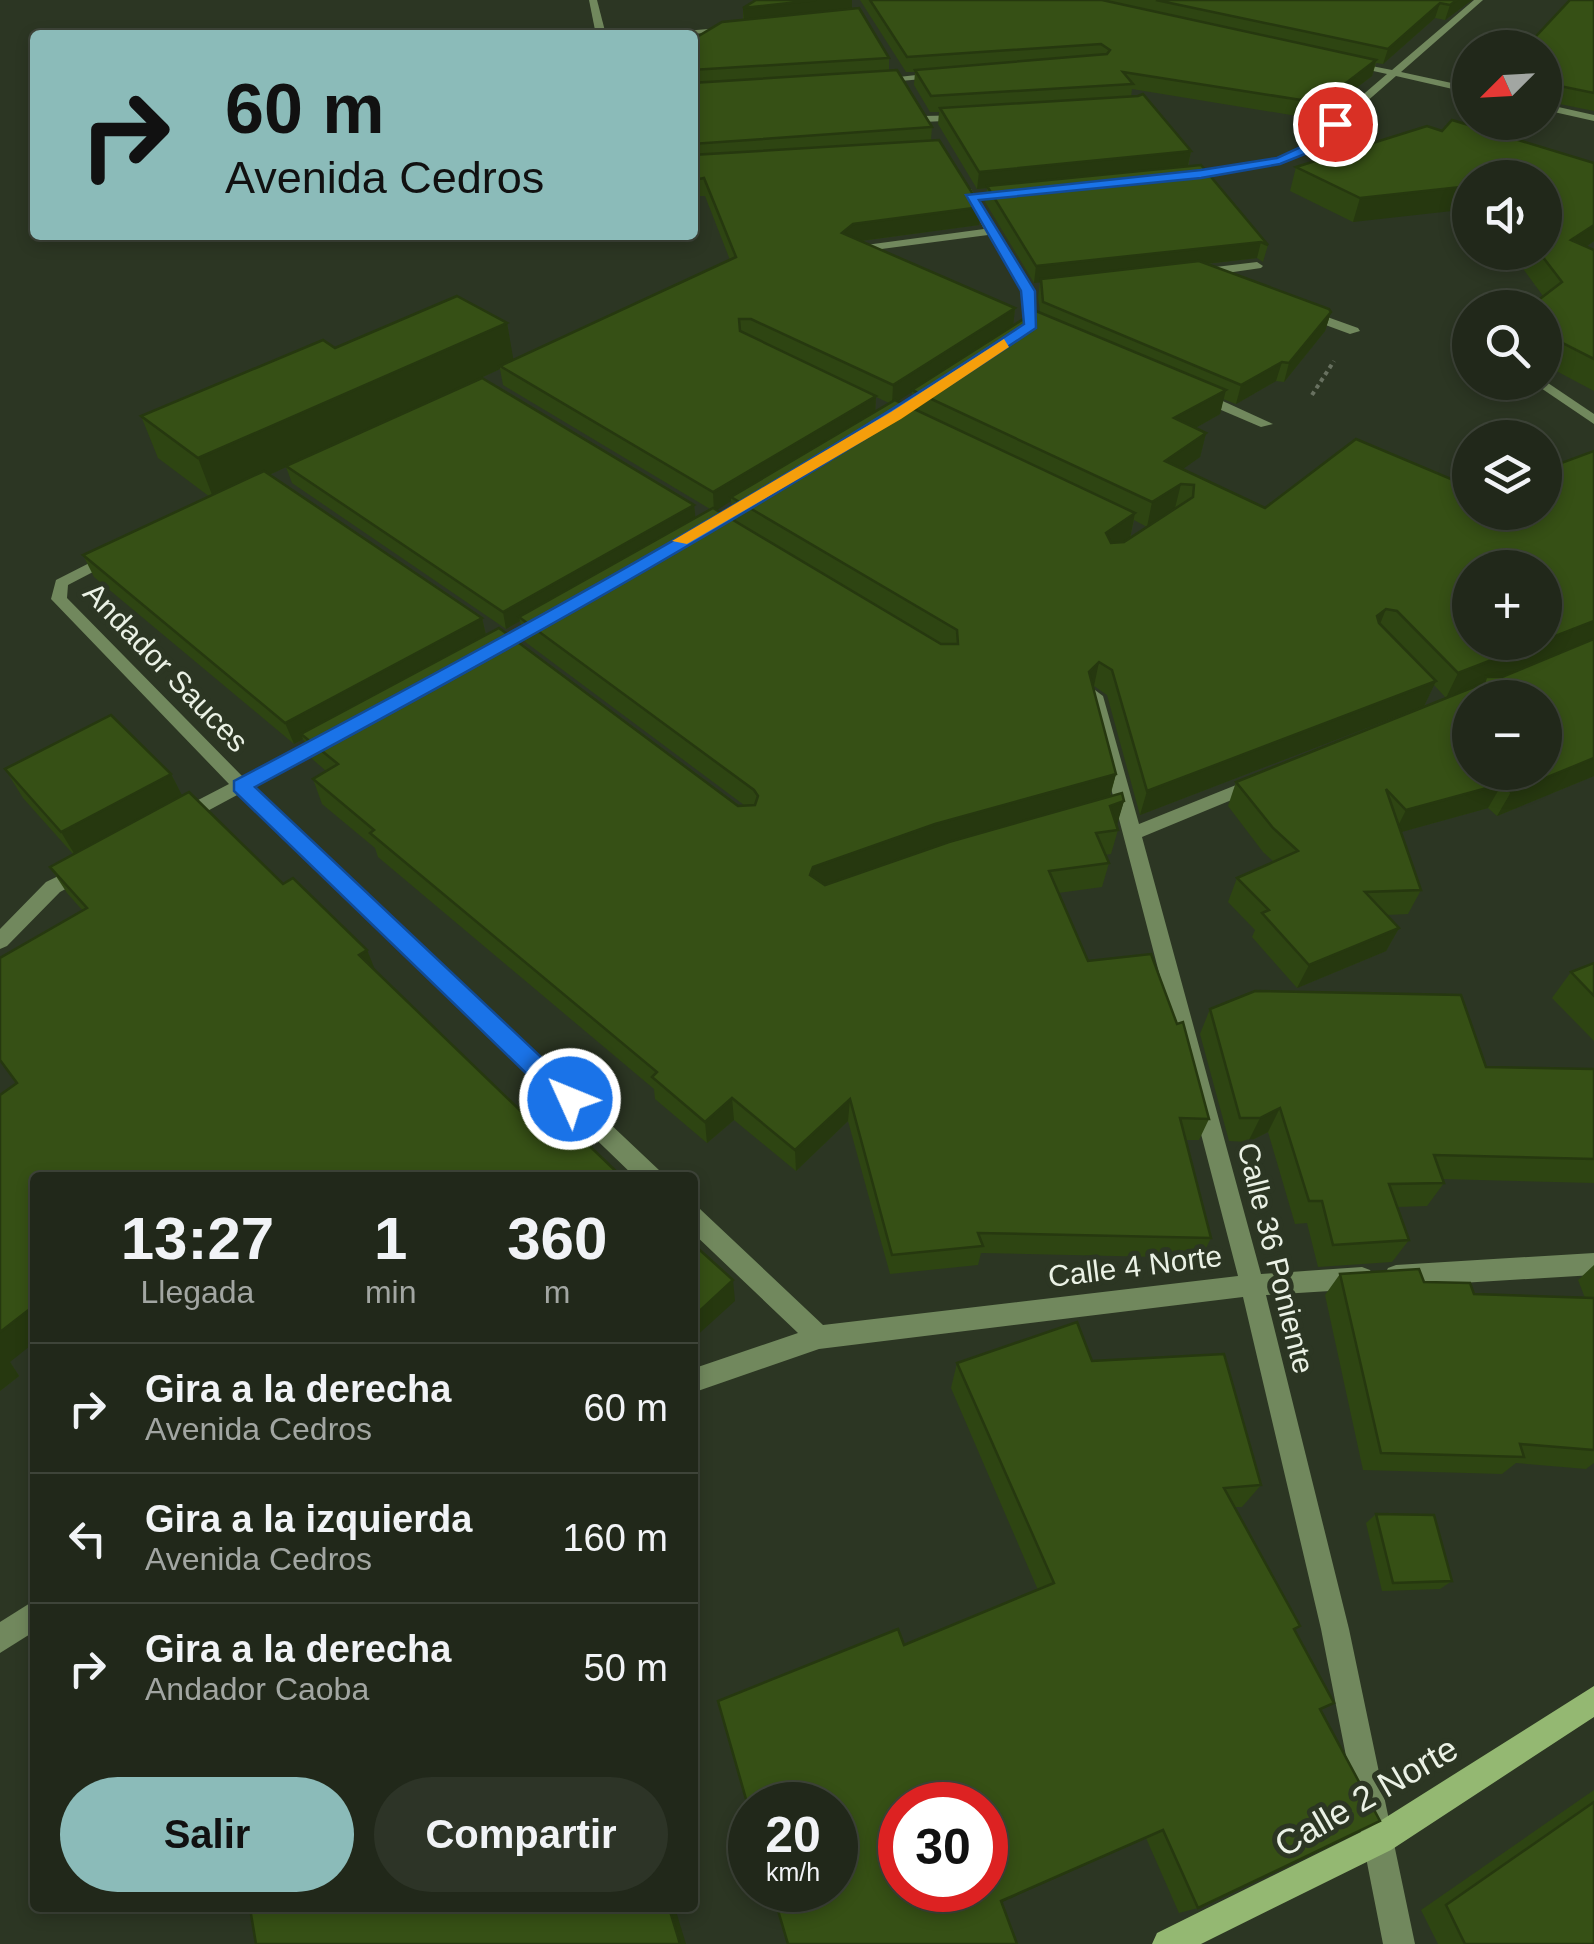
<!DOCTYPE html>
<html lang="es">
<head>
<meta charset="utf-8">
<style>
	:root { --surface:#21281a; --page:#2d3427; --text:#f1f3f6; --muted:#a2a6a2; --line:#3e4439; --accent:#8bbbb9 }
	body { margin:0; font-family:Helvetica,sans-serif; background:var(--page); color:var(--text); height:100vh; display:flex; flex-direction:column; font-size:38px; white-space:nowrap }
	* { box-sizing:border-box; margin:0 }
	p { font-size:32px; color:var(--muted) }
	.icon { flex:none; width:55px; height:55px; fill:none; stroke:currentColor; stroke-width:2; stroke-linecap:round; stroke-linejoin:round }
	.map { position:relative; flex:1; overflow:hidden }
	.panel { position:absolute; left:30px; top:1172px; width:668px; height:740px; display:flex; flex-direction:column; background:var(--surface); border-radius:10px; box-shadow:0 5px 15px #0003,0 0 0 2px var(--line) }
	.panel>* { flex:none }
	.top-card { position:absolute; left:30px; top:30px; width:668px; height:210px; border-radius:10px; box-shadow:0 5px 15px #0003,0 0 0 2px var(--line); background:#8bbbb9; color:#111; overflow:hidden }
	.needle { width:65px; rotate:246deg }
	.buttons { position:absolute; left:1452px; top:30px; display:grid; gap:20px }
	.buttons a { display:grid; place-items:center; width:110px; height:110px; border-radius:50%; background:var(--surface); box-shadow:0 5px 15px #0003,0 0 0 2px var(--line); font-size:50px }
	.speed { position:absolute; left:728px; top:1782px; display:flex; gap:20px; font-size:50px; font-weight:700; text-align:center }
	.speed>* { display:grid; place-content:center; width:130px; height:130px; border-radius:50%; background:var(--surface); box-shadow:0 5px 15px #0003,0 0 0 2px var(--line); line-height:1 }
	.speed small { font-size:25px; font-weight:400 }
	.speed .limit { border:15px solid #d22; background:#fff; color:#111 }
	.pin { position:absolute; display:grid; place-items:center; width:85px; height:85px; color:#fff; margin:-42px; border:5px solid #fff; border-radius:50%; box-shadow:0 2px 10px #0007 }
	.me { position:absolute; width:110px; margin:-55px; rotate:314deg; stroke-linejoin:round; filter:drop-shadow(0 0 8px #0008) }
	.turn { display:flex; align-items:center; gap:35px; height:210px; padding:0 30px; font-size:45px }
	.turn .icon { width:130px; height:130px; stroke-width:2.5 }
	.turn b { display:block; font-size:70px; line-height:85px }
	.eta { display:flex; justify-content:space-evenly; align-items:center; height:170px; text-align:center }
	.eta b { font-size:60px; font-weight:800; line-height:70px }
	.action { display:flex; gap:20px; margin-top:auto; padding:20px 30px }
	.action a { flex:1; height:115px; border-radius:60px; background:var(--accent); color:#111; font-size:40px; font-weight:800; line-height:115px; text-align:center }
	.action a+a { background:var(--page); color:var(--text) }
	ul { padding:0; list-style:none }
	li { display:flex; align-items:center; gap:30px; height:130px; padding:0 30px; border-top:2px solid var(--line) }
	li div { flex:1 }
	li b { display:block; font-size:38px }
	li em { font-style:normal }
	.map>svg:first-child { display:block }
	.lines { fill:none; stroke-linecap:round; stroke-linejoin:round }
	.path { stroke:#687160; stroke-width:4; stroke-dasharray:4 4; stroke-linecap:butt }
	.street { fill:#71885d; fill-rule:evenodd }
	.secondary { fill:#94b872; fill-rule:evenodd }
	.wall { fill:#2e4512; fill-rule:evenodd }
	.shaded-wall { fill:#26380f }
	.building { fill:#365015; stroke:#26380f; stroke-width:2.5; fill-rule:evenodd }
	.route { fill:#1a73e8; stroke:#114b97; stroke-width:2.5 }
	.slow { fill:#f59e0b }
	.labels { text-anchor:middle; dominant-baseline:central; stroke-width:10; stroke-linejoin:round; paint-order:stroke }
	.street-label { font-size:30px; fill:#eaf1e5; stroke:#2c3623 }
	.near-street-label { font-size:35px; fill:#eaf1e5; stroke:#2c3623 }
</style>
</head>
<body>
<div class="map">
<svg width="1594" height="1944" viewBox="0 0 1594 1944">
	<rect width="100%" height="100%" fill="#2c3623"/>
	<g class="lines">
		<path class="path" d="M1312,395l22,-34"/>
		<g class="street">
			<path d="M589,0h8l9,35h-10z"/>
			<path d="M1474,0h9l-82,72 69,15v6l-74,-17 -86,75 -30,13 -100,15 -5,-3 102,-18 25,-11 85,-73 -41,-9v-4l46,9z"/>
			<path d="M733,27l-3,5 -63,3 5,-3z"/>
			<path d="M943,72l3,5 -69,6 -5,-3z"/>
			<path d="M1545,104l49,11v6l-49,-11z"/>
			<path d="M970,115l-4,5 -43,2 -5,-3 5,-3z"/>
			<path d="M963,189h8l63,102 1,37 -10,-3 -3,-34 -34,-56 -137,18 -6,-3 6,-3 133,-18z"/>
			<path d="M1257,262l6,4 -2,2 -62,9 -6,-4 6,-4z"/>
			<path d="M1305,309l53,19 2,3 -10,3 -49,-18 -2,-3z"/>
			<path d="M1545,381l49,33v10l-62,-42z"/>
			<path d="M1193,392h10l70,32 -12,3 -68,-29z"/>
			<path d="M111,552l8,5 -3,3 -48,25 -1,13 176,179 83,-44h12l3,4 -3,4 -85,46 407,384 3,7h-27l-397,-384 -52,28h-12l-3,-5 3,-5 54,-28 -178,-185 5,-19z"/>
			<path d="M1095,690l8,6 36,128 112,-45 6,-2 9,6 -3,4 -121,50 119,437 101,-7 8,3 4,8 -4,8 -8,3 -96,6 83,334 66,315h-32l-62,-315 -78,-332 -424,52 -127,44v-24l106,-36 -106,-101v-26l8,3 123,116 415,-49 -151,-580z"/>
			<path d="M81,865l9,7 -2,5 -28,15 -53,54 -7,3v-20l46,-47z"/>
			<path d="M1594,1253v22l-198,12 -8,-3 -4,-8 4,-8 8,-3z"/>
			<path d="M35,1600v31l-35,22v-31z"/>
		</g>
		<path class="secondary" d="M1594,1686v31l-203,133 -190,94h-49l5,-11 212,-105z"/>
	</g>
	<g class="wall">
		<path d="M756,0h96v9l7,-1 30,50v13l8,-1 35,57 -1,13h8l42,67 -2,18 -118,16 154,67 -2,17 23,-14 4,1 -2,-15 2,-15 -6,1 -49,-81 2,-14 -10,1 -39,-65 1,-12h-9l-16,-27 1,-13h-9l-46,-72h612l-27,20 -10,-2 -52,46 -7,-1 -4,13 -57,43 -183,-30 -1,8 12,-3 48,57 -3,16 13,-2 67,80 -5,17 -6,-4 -51,6 123,45 2,3 -6,19 -41,51 -8,-1 -40,23 -13,-5 -3,15 -25,14 11,5 -6,24 -18,12 83,39 91,-69 114,48v25h75v-43l49,-18v325l-97,40 -9,-8 -87,24 20,58 -13,24 -22,1 13,13 -13,23 -89,37 -45,-51 3,-7 -27,-28 9,-24 37,-16 -11,-10 -35,-46 8,-24 239,-96 -29,12 -12,-13 -10,21 -284,109 -33,-120 -13,-9 -1,2 23,86 -6,23 12,-4 2,8 -8,24 2,5 -7,24 -6,1 4,8 -7,24 -44,6 30,68 63,-7 26,70 6,-2 26,97 -10,21h-13l25,98 -10,20 -220,-5 -3,12 -88,9 -42,-153 -52,50 -62,-51 -27,23 -52,-44 -1,-10 -276,-232 -3,-9 -53,-44 -9,-25 13,-8 -15,-13 -8,-19 -9,5 -200,-167 -11,-22 127,-58 -52,-39 -17,-42 182,-76 12,8 122,-52 50,27 6,37 217,-100 -25,-64h-5l-7,-23 -1,-133 30,-18 21,-3v-11zM500,369l3,16 207,124 -15,9 -1,-13 -212,-127 -23,10zM912,392l-1,16 -14,-7zM876,397l13,6 -14,9zM286,467l6,16 214,146 14,-8 4,20 220,164 -6,1 -239,-178 -13,7 -4,-17 -213,-143zM731,501l1,19 -16,-10zM1176,508l-53,35 7,-5 4,-18 13,7zM1470,568h75v74h-75zM1470,698h75v74h-75z"/>
		<path d="M1594,0v111l-49,-10v-53z"/>
		<path d="M1442,131l152,32v78l-8,6 8,3v141l-49,-26v-57l-2,-12 -32,-44h34v-74l-192,44 -63,-31 6,-24z"/>
		<path d="M5,769l166,5 11,22 101,88 84,66 8,21 182,175 66,32h-588l-25,184 9,14 -19,15 17,-308 66,-172 -16,-18 -17,-26 23,-13 -50,-56z"/>
		<path d="M1594,963v78l-42,-43 19,-26z"/>
		<path d="M1210,1009l276,58 108,2v114l-151,-4 1,4 -17,23 -30,1 12,33 -17,22 -74,5 -11,-44 -12,1 -27,-92 -20,10 -19,-1 -29,-107z"/>
		<path d="M1594,1265v198l-8,6 -70,-6 -14,11 -139,-4 -38,-175 15,-21 84,8 50,12 111,4 -7,-18z"/>
		<path d="M1092,1361l169,124 -19,22h-7l65,119 -5,4 39,73 -13,7 -123,198 -19,5 -33,-75 -242,-193 134,-55 -87,-202 6,-25z"/>
		<path d="M1376,1514l76,67 -12,8 -58,2 -16,-68z"/>
		<path d="M1594,1790v154h-156l-17,-34z"/>
	</g>
	<g class="shaded-wall">
		<path d="M816,0h36v11l-108,12 -1,-15z"/>
		<path d="M1457,0h15l-27,20 5,-15z"/>
		<path d="M1440,3l-5,15 -52,46 5,-15z"/>
		<path d="M1376,60l-4,16 -57,43 5,-16z"/>
		<path d="M1191,151l-4,18 -210,20 2,-17z"/>
		<path d="M1470,186v23l-117,13 7,-24z"/>
		<path d="M981,207l-2,18 -127,17 -10,-9 11,-9z"/>
		<path d="M1594,225v16l-34,24 11,-25z"/>
		<path d="M1261,242l-4,16 -223,25 2,-17z"/>
		<path d="M1015,308l-2,19 -101,63v2l-20,13 1,-20z"/>
		<path d="M1331,312l-6,19 -41,51 5,-19z"/>
		<path d="M507,323l7,40 -14,3v3l-286,131 -16,-42z"/>
		<path d="M1282,362l-6,19 -40,23 5,-19z"/>
		<path d="M1226,390l-6,24 -51,29 5,-25z"/>
		<path d="M876,396l-1,19 -144,82v4l-17,11 -1,-20z"/>
		<path d="M1206,433l-6,24 -41,29 6,-25z"/>
		<path d="M1181,484l-6,24 -28,19 5,-25z"/>
		<path d="M694,505l2,17 -177,95 1,4 -14,8 -3,-17z"/>
		<path d="M1135,513l-5,25 -29,20 5,-25z"/>
		<path d="M1386,609l-10,25 1,-18z"/>
		<path d="M482,618l5,22 -186,94 2,5 -9,5 -9,-21z"/>
		<path d="M1594,621v20l-148,57 12,-25 80,-31h7v-2z"/>
		<path d="M1099,662l-5,24 -11,11 6,-25z"/>
		<path d="M1436,681l-12,25 -284,109 7,-24z"/>
		<path d="M1594,758v18l-97,40 14,-24z"/>
		<path d="M171,774l15,29 -108,57 -17,-28z"/>
		<path d="M1116,774l-7,24 -296,93 -3,-16 3,-8 122,-43z"/>
		<path d="M1502,784l-14,24 -94,26 12,-24z"/>
		<path d="M1124,801l-7,24 -14,6 7,-25z"/>
		<path d="M1399,928l-13,23 -89,37 12,-23z"/>
		<path d="M367,950l10,25 -18,-20z"/>
		<path d="M732,1098l2,22 -27,23 -2,-21z"/>
		<path d="M850,1099l-2,22 -52,50 -1,-21z"/>
		<path d="M1280,1108l-12,24 -20,10 12,-24z"/>
		<path d="M733,1280l2,21 -43,39v-22z"/>
		<path d="M35,1305v37l-25,20 9,14 -19,15v-59z"/>
		<path d="M1163,1830l-17,8 -155,69 10,-6z"/>
		<path d="M669,1908h6l11,36h-6z"/>
	</g>
	<g class="building">
		<path d="M756,0h60l-73,8z"/>
		<path d="M870,0h232l274,60 -56,43 -197,-31 10,12 -202,12 -16,-26 192,-16 3,-4 -9,-6 -194,13z"/>
		<path d="M1156,0h301l-7,5 -10,-2 -52,46z"/>
		<path d="M1570,0h24v93l-49,-10v-35h-20z"/>
		<path d="M859,8l30,50 -197,12v-30l30,-18z"/>
		<path d="M897,70l35,57 -240,17v-61z"/>
		<path d="M1143,94l48,57 -212,21 -39,-64 198,-12z"/>
		<path d="M1452,120l142,43v62l-23,15 23,10v109l-49,-25v-26h-17l34,-26 -23,-30h6v-74h-75v8l-110,12 -64,-31 131,-41 15,5z"/>
		<path d="M939,140l42,67 -128,17 -11,9 173,75 -122,77 -142,-66h-12l1,12 136,65 -163,96 -213,-126 236,-109 -32,-79 -5,1 -7,-24z"/>
		<path d="M1201,165l67,80 -7,-3 -225,24 -49,-80z"/>
		<path d="M1199,261l130,48 2,3 -42,51 -7,-1 -41,23 -198,-83 -2,-23z"/>
		<path d="M457,296l50,27 -309,135 -57,-42 182,-76 12,8z"/>
		<path d="M1036,311l190,79 -52,28 32,15 -41,28 100,47 91,-69 114,48v25h75v-43l49,-18v170l-49,19v-72h-75v74h68l-80,31 -61,-62 -11,-2 -9,7 2,7 57,58 -289,110 -35,-121 -13,-8 -10,10 27,102 -181,50 -122,43 -3,8 15,10 124,-43 173,-49 2,8 -14,5 8,24 -22,3 13,30 -60,8 39,90 63,-7 26,70 6,-2 26,97 -29,-1 31,120 -233,-5 5,13 -91,9 -42,-156 -55,51 -63,-52 -27,24 -53,-45 5,-5 -287,-239 4,-3 -61,-51 25,-15 -37,-30 198,-106 239,178 17,-1 3,-9 -4,-6 -235,-173 194,-109 228,136h17l-1,-14 -226,-133 164,-97 240,113 -29,20 5,10 13,-1 69,-45 1,-12 -13,-1 -29,18 -240,-112z"/>
		<path d="M482,378l212,127 -191,107 -217,-146z"/>
		<path d="M264,471l218,147 -197,105 -202,-168z"/>
		<path d="M1594,639v119l-83,34 -9,-8 -96,26 -20,-21 35,101 -56,2 34,36 -90,37 -47,-52 7,-3 -32,-32 61,-27 -25,-23 -37,-46 248,-99 2,-6h16zM1470,698h75v74h-75z"/>
		<path d="M111,715l60,59 -110,58 -56,-63z"/>
		<path d="M189,792l94,92 10,-6 74,72 -8,5 198,191 18,-14 48,46h-588v127l-35,27v-237l17,-12 -17,-23v-102l87,-50 -37,-41z"/>
		<path d="M1594,963v33l-23,-24z"/>
		<path d="M1255,991l206,4 25,72 108,2v90l-160,-4 10,28 -55,1 20,56 -76,5 -11,-44h-13l-29,-93 -20,10h-20l-30,-109z"/>
		<path d="M692,1243l41,37 -41,38z"/>
		<path d="M1419,1269l5,13 46,1 4,11 120,4v152l-74,-6 4,13 -143,-4 -41,-179z"/>
		<path d="M1077,1322l15,39 132,-7 37,131 -37,3 76,138 -6,3 40,74 -14,6 60,112 -182,87 -35,-78 -162,71 16,43h-229l-16,-54h63v-85h-85v8l-32,-112 180,-72 6,16 150,-62 -97,-220zM900,1805h85v85h-85z"/>
		<path d="M1376,1514l58,1 18,66 -59,2z"/>
		<path d="M1594,1802v142h-129l-19,-39z"/>
		<path d="M250,1908h419l11,36h-424z"/>
	</g>
	<path class="route" d="M1331,121l10,3 -31,28 -30,12 -79,14 -222,22 56,91 1,37c-251,169 -515,316 -781,459l323,305 4,7 -4,8h-17l-327,-316v-10c269,-142 536,-288 790,-457l-3,-33 -55,-96 235,-25 76,-12 24,-11z"/>
	<path class="slow" d="M1004,339l5,8 -108,72 -214,125 -15,-3 219,-129z"/>
	<g class="labels">
		<g class="street-label">
			<text transform="translate(166 667) rotate(46)">Andador Sauces</text>
			<text transform="translate(1276 1258) rotate(76)">Calle 36 Poniente</text>
			<text transform="translate(1135 1266) rotate(-7)">Calle 4 Norte</text>
		</g>
		<g class="near-street-label">
			<text transform="translate(1366 1796) rotate(-30)">Calle 2 Norte</text>
		</g>
	</g>
</svg>
<div class="buttons">
<a><svg class="needle" viewBox="-14 -14 28 28"><path d="M0-13l5 13h-10z" fill="#e53935"/><path d="M0 13l5-13h-10z" fill="#a2a6a2"/></svg></a>
<a><svg class="icon" aria-label="sound" viewBox="0 0 24 24"><path d="M4 9h4l5-4v14l-5-4H4zM17 9q2 3 0 6"/></svg></a>
<a><svg class="icon" aria-label="search" viewBox="0 0 24 24"><circle cx="10" cy="10" r="6"/><path d="M15 15l6 6"/></svg></a>
<a><svg class="icon" aria-label="layers" viewBox="0 0 24 24"><path d="M12 4l9 5-9 5-9-5zM3 14l9 5 9-5"/></svg></a>
<a>+</a>
<a>−</a>
</div>
<div class="speed"><div>20<small>km/h</small></div><div class="limit">30</div></div>
<div class="pin" style="left:1335px;top:124px;background:#d93025"><svg class="icon" aria-label="arrive" viewBox="0 0 24 24"><path d="M6 21V4h12l-3 4 3 4H6"/></svg></div>
<svg class="me" style="left:570px;top:1099px" viewBox="-20 -20 40 40"><circle r="17" fill="#1a73e8" stroke="#fff" stroke-width="3"/><path d="M0-11L8 9 0 5-8 9z" fill="#fff"/></svg>
<div class="top-card">
<div class="turn"><svg class="icon" aria-label="right" viewBox="0 0 24 24"><path d="M7 20v-9h11M14 6l5 5-5 5"/></svg><div><b>60 m</b>Avenida Cedros</div></div>
</div>
<section class="panel">
<div class="eta">
<div><b>13:27</b><p>Llegada</p></div>
<div><b>1</b><p>min</p></div>
<div><b>360</b><p>m</p></div>
</div>
<ul>
<li><svg class="icon" aria-label="right" viewBox="0 0 24 24"><path d="M7 20v-9h11M14 6l5 5-5 5"/></svg><div><b>Gira a la derecha</b><p>Avenida Cedros</p></div><em>60 m</em></li>
<li><svg class="icon" aria-label="left" viewBox="0 0 24 24"><path d="M17 20v-9H6M10 6l-5 5 5 5"/></svg><div><b>Gira a la izquierda</b><p>Avenida Cedros</p></div><em>160 m</em></li>
<li><svg class="icon" aria-label="right" viewBox="0 0 24 24"><path d="M7 20v-9h11M14 6l5 5-5 5"/></svg><div><b>Gira a la derecha</b><p>Andador Caoba</p></div><em>50 m</em></li>
</ul>
<div class="action"><a>Salir</a><a>Compartir</a></div>
</section>
</div>
</body>
</html>
